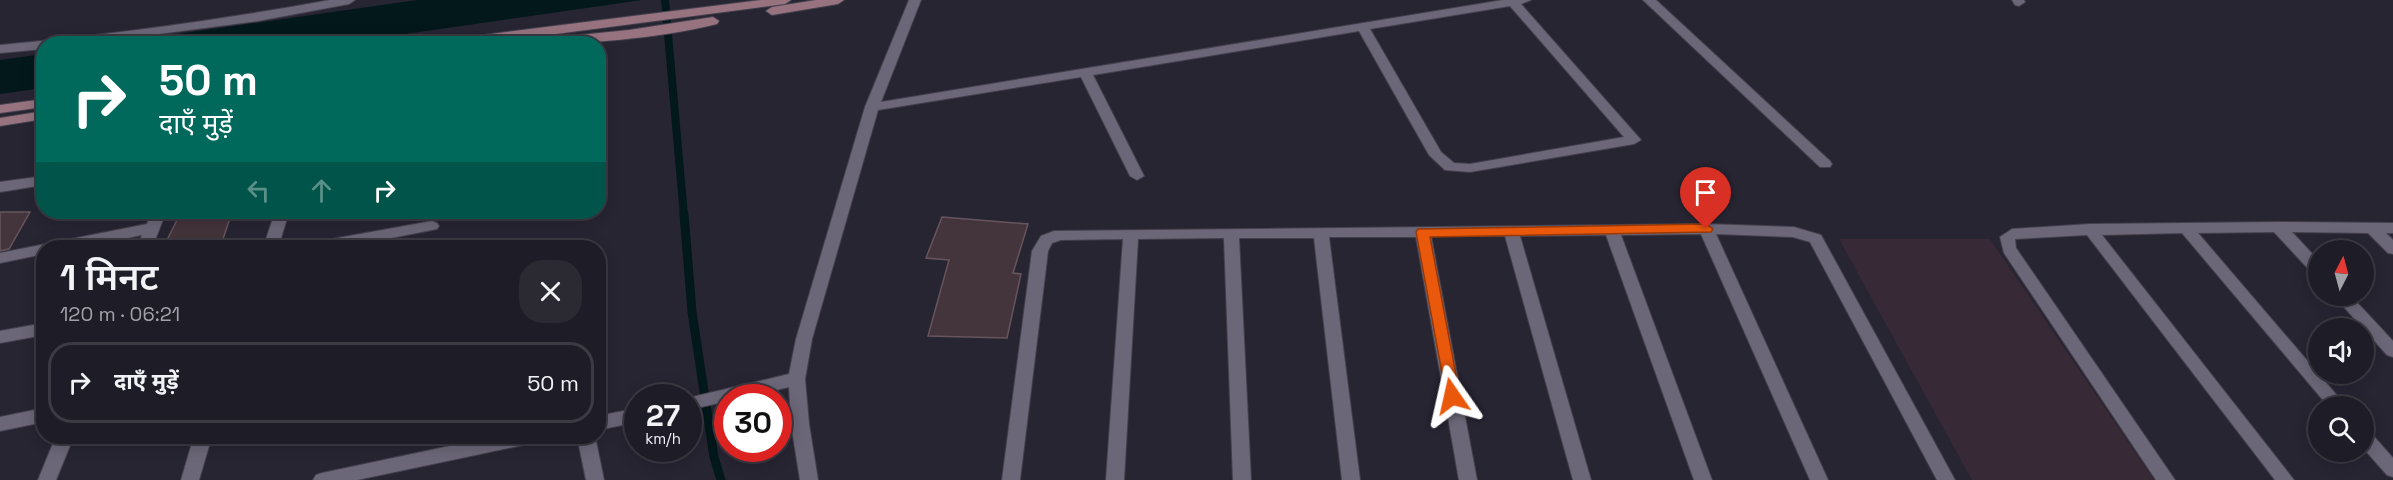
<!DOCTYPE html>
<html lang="hi">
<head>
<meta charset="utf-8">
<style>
	:root { --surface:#1e1c26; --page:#2b2932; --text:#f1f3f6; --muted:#a1a1a7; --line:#3c3a43 }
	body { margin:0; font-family:"Space Grotesk","Noto Sans Devanagari",sans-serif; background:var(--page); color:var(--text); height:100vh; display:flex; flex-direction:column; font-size:22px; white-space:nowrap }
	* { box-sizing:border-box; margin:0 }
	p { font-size:20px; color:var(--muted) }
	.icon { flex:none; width:33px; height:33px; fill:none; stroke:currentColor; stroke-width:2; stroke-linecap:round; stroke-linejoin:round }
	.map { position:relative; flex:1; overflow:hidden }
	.drawer { position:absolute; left:36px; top:240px; width:570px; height:204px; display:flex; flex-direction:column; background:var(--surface); border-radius:24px; box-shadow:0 3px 15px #0003,0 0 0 2px var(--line) }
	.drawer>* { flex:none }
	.top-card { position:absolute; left:36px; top:36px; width:570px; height:183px; border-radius:24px; box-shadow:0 3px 15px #0003,0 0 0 2px var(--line); background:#00695c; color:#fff; overflow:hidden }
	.needle { width:39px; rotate:6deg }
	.fabs { position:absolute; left:2308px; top:240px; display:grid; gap:12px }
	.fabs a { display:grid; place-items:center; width:66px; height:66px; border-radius:50%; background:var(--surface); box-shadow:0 3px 15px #0003,0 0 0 2px var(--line); font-size:30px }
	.speed { position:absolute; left:624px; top:384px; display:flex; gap:12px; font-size:30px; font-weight:700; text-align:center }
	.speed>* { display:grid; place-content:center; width:78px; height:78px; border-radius:50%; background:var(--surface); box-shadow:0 3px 15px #0003,0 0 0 2px var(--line); line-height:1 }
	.speed small { font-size:15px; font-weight:400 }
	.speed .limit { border:9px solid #d22; background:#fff; color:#111 }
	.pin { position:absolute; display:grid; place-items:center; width:51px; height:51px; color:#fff; margin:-62px -26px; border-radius:50% 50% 50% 0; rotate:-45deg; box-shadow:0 0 6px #0007 }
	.pin .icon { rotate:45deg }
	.me { position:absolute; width:66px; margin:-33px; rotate:349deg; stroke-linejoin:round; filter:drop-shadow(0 0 4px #0008) }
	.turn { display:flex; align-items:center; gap:21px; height:126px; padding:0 24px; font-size:27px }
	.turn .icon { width:78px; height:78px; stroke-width:2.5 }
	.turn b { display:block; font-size:42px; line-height:51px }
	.lanes { display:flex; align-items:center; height:57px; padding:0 24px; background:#0003; justify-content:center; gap:30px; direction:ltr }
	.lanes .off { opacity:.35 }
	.round { display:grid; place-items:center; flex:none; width:63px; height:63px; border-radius:24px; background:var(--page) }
	.summary { display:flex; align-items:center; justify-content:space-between; height:102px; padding:0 24px }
	h1 { font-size:36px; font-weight:600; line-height:45px }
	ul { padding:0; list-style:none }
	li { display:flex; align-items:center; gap:18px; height:81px; margin:0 12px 9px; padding:0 12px; border:3px solid var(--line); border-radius:24px }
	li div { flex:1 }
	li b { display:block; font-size:22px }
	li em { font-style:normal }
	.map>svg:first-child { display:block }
	.education { fill:#382936 }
	.water { fill:#02181a }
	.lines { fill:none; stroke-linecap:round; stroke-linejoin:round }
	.stream-far1 { stroke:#02181a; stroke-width:8 }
	.stream { stroke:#02181a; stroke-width:9 }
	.building { fill:#44343b; stroke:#66555d; stroke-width:1.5 }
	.street-casing { stroke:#44414d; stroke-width:2 }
	.secondary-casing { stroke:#44414d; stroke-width:2 }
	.street { fill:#6b6778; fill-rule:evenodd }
	.secondary { fill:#977380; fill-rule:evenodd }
	.route { fill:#ea580c; stroke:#983908; stroke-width:1.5 }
</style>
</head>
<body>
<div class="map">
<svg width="2393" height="480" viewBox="0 0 2393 480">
	<rect width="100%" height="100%" fill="#282533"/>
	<path class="education" d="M1839,239h151l164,241h-182z"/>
	<g class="water">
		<path d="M417,0h225l-299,43h-229z"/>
		<path d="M43,54v34l-43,6v-34z"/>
	</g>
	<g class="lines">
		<path class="stream-far1" d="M665,0l19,216"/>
		<path class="stream" d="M684,214l8,98 22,145 7,23"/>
	</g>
	<g class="building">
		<path d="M0,212h30l-21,37 -9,2z"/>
		<path d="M181,212h51l-12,36h-57z"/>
		<path d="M942,217l86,7 -15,49 8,1 -14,64 -79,-2 21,-76 -23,-2z"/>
	</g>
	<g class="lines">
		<g class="street-casing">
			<g id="street">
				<path d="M330,0h25l-6,4 -91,17 -175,23h-39v5l-44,4v-8c110,-10 221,-25 330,-45z"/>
				<path d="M909,0h12l-40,102 622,-102h28l-10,4 120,136 -7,4 -164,28 -25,-2 -16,-15 -70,-124 -266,44 51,101 -7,4 -7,-4 -49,-99 -203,33 -66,229 -7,40 4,45 9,56h-18l-9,-56 -2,-37 -45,11h-16v3l-40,9v-12l101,-24 7,-35 69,-232zM1510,6l114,131 -154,27 -16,-1 -13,-11 -71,-123z"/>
				<path d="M1643,0h13l174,161 2,3 -2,3h-10z"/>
				<path d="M2012,0h12l1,2 -6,4 -4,-1z"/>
				<path d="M44,176v9l-44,7v-10z"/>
				<path d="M152,212h14l-14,36h-15l5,-13 -62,13h-36v6l-44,9v-10l147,-29z"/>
				<path d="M275,212h14l-11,36h-15z"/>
				<path d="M432,221l5,2 2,3 -2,3 -96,19h-38l7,-5z"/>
				<path d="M2278,222l115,1v10h-7l7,7v14l-5,-1 -20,-20 -76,-1 27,29v15l-5,-1 -40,-43 -76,1 148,173h-18l-146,-173 -80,2 192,245h-19l-188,-245 -72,4 1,9 159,232h-19l-152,-227 -4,-16 12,-8 78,-5z"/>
				<path d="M1706,224l88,3 27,8 134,245h-18l-127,-238 -17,-5 -77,-3 112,246h-18l-109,-246 -80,1 91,245h-18l-88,-245 -86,1 71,244h-18l-68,-244h-74l46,244h-18l-43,-243h-87l31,243h-18l-28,-242h-75l12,242h-18l-9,-242 -86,1 -14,241h-18l17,-241 -62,1 -9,3 -4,8 -28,229h-18l30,-229 9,-15 13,-5z"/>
				<path d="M2334,296h17l42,45v16l-6,-2z"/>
				<path d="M44,323v12l-44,8v-12z"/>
				<path d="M44,408v14l-44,9v-14z"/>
				<path d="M638,408v14l-40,8v-14z"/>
				<path d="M2364,430l6,2 23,26v19l-6,-2 -23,-26z"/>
				<path d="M56,436h18l-18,44h-18z"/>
				<path d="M194,436h18l-13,44h-18z"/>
				<path d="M497,436h44l-2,5 -6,2 -176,37h-44l3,-5 6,-2z"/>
				<path d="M577,436h18l9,44h-18z"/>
			</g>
		</g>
		<g class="secondary-casing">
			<g id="secondary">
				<path d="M761,0h30l-6,4 -306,40h-36l6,-4 42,-6z"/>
				<path d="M816,0h28l-6,4 -66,11 -6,-4 6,-4z"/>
				<path d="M713,17l6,4 -2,3c-62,15 -130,20 -194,20l6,-4 100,-10z"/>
				<path d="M44,99v8l-44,6v-8z"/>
				<path d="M44,111v8l-44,7v-8z"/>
			</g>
		</g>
		<use href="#street" class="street"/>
		<use href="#secondary" class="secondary"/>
	</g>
	<path class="route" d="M1706,224l7,5 -2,3 -281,5 30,159 -2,4h-11l-31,-168 2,-3z"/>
</svg>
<div class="fabs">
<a><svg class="needle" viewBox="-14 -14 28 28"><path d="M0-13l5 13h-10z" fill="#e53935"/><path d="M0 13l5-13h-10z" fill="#a1a1a7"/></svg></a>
<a><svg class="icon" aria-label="sound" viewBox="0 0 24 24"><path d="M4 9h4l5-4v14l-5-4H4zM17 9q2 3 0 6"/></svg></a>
<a><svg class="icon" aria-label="search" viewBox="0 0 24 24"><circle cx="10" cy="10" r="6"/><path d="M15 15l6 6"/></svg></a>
</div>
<div class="speed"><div>27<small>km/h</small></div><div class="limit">30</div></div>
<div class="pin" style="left:1706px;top:229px;background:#d93025"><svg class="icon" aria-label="arrive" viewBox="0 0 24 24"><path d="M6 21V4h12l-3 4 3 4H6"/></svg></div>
<svg class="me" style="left:1452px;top:396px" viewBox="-20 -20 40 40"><path d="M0-17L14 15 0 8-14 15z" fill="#ea580c" stroke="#fff" stroke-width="4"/></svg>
<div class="top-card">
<div class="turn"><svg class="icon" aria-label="right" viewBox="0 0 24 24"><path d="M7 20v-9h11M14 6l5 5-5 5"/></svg><div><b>50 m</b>दाएँ मुड़ें</div></div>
<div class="lanes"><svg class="icon off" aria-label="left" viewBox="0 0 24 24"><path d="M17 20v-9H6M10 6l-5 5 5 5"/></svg><svg class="icon off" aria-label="ahead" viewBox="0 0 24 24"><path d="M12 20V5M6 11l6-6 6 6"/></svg><svg class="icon" aria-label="right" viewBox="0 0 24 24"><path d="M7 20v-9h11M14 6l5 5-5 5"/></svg></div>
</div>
<section class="drawer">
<div class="summary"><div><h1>1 मिनट</h1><p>120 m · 06:21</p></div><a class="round"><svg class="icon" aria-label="close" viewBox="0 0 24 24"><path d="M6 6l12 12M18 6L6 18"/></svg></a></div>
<ul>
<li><svg class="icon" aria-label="right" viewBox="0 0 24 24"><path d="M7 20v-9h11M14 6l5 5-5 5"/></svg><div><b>दाएँ मुड़ें</b></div><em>50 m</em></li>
</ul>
</section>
</div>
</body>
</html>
